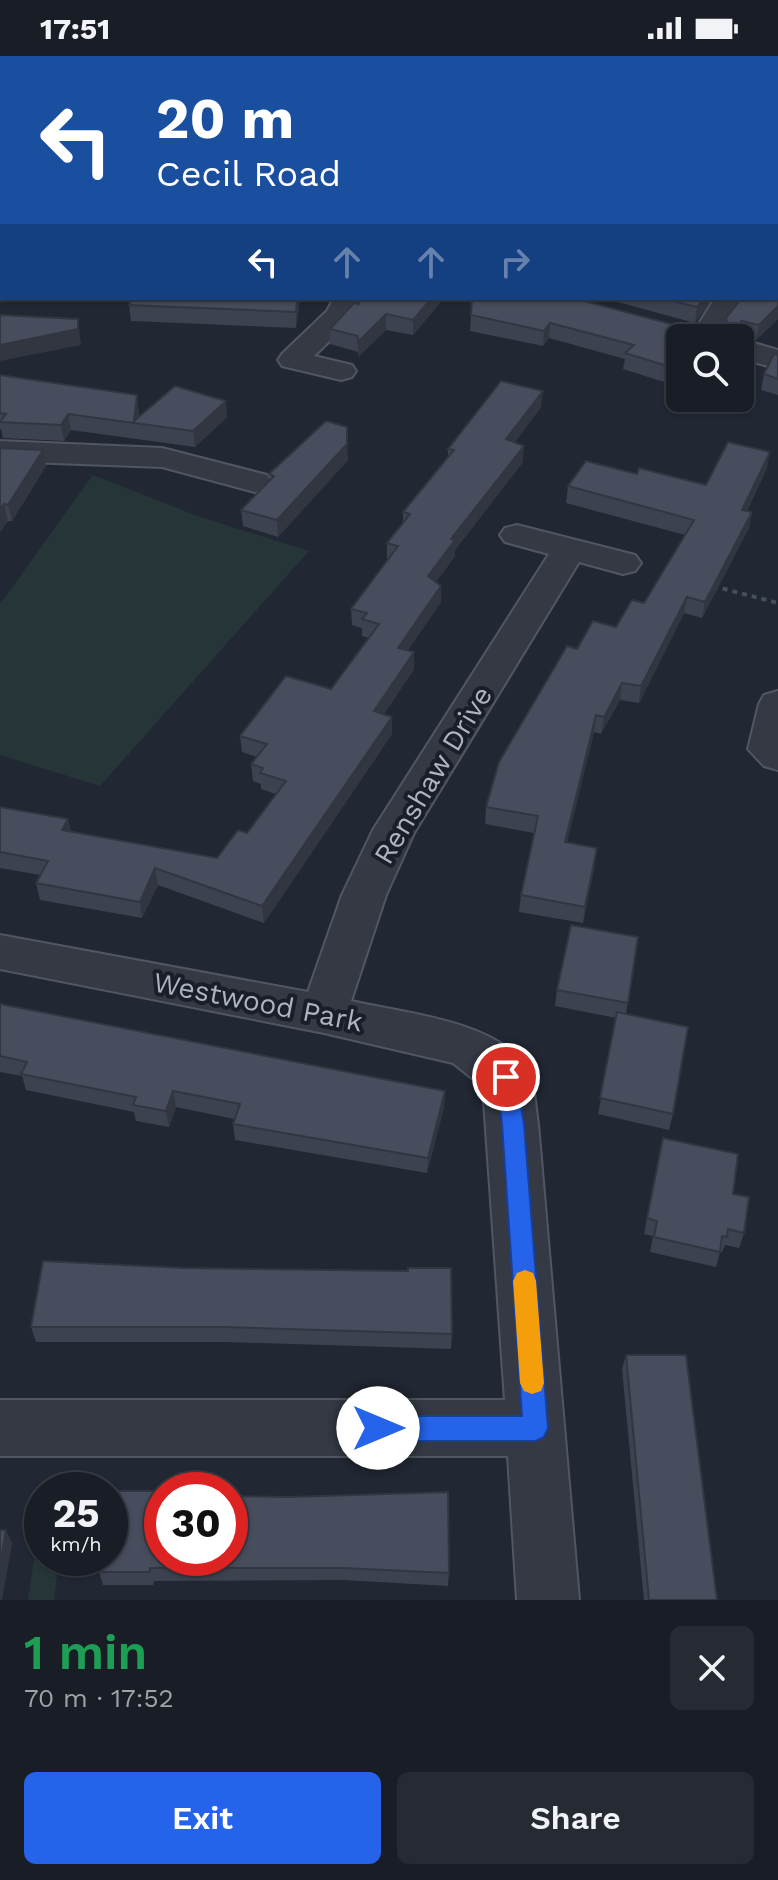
<!DOCTYPE html>
<html lang="en">
<head>
<meta charset="utf-8">
<style>
	:root { --surface:#191d26; --page:#262a32; --text:#f1f3f6; --muted:#9fa2a7; --line:#373b43; --accent:#2563eb }
	body { margin:0; font-family:"Work Sans",sans-serif; background:var(--page); color:var(--text); height:100vh; display:flex; flex-direction:column; font-size:30px; white-space:nowrap }
	* { box-sizing:border-box; margin:0 }
	p { font-size:26px; color:var(--muted) }
	.icon { flex:none; width:44px; height:44px; fill:none; stroke:currentColor; stroke-width:2; stroke-linecap:round; stroke-linejoin:round }
	.map { position:relative; height:1544px; overflow:hidden }
	.sheet { display:flex; flex-direction:column; background:var(--surface); flex:1 }
	.sheet>* { flex:none }
	.hud { position:absolute; left:0px; top:0px; width:778px; height:244px; box-shadow:0 2px 6px #0004,0 0 0 2px var(--line); background:#1a4fa0; color:#fff; overflow:hidden }
	.fabs { position:absolute; left:666px; top:268px; display:grid; gap:16px }
	.fabs a { display:grid; place-items:center; width:88px; height:88px; border-radius:12px; background:var(--surface); box-shadow:0 2px 6px #0004,0 0 0 2px var(--line); font-size:40px }
	.speed { position:absolute; left:24px; top:1416px; display:flex; gap:16px; font-size:40px; font-weight:700; text-align:center }
	.speed>* { display:grid; place-content:center; width:104px; height:104px; border-radius:50%; background:var(--surface); box-shadow:0 2px 6px #0004,0 0 0 2px var(--line); line-height:1 }
	.speed small { font-size:20px; font-weight:400 }
	.speed .limit { border:12px solid #d22; background:#fff; color:#111 }
	.pin { position:absolute; display:grid; place-items:center; width:68px; height:68px; color:#fff; margin:-34px; border:4px solid #fff; border-radius:50%; box-shadow:0 2px 8px #0007 }
	.me { position:absolute; width:88px; margin:-44px; rotate:90deg; stroke-linejoin:round; filter:drop-shadow(0 0 6px #0008) }
	.turn { display:flex; align-items:center; gap:28px; height:168px; padding:0 24px; font-size:36px }
	.turn .icon { width:104px; height:104px; stroke-width:2.5 }
	.turn b { display:block; font-size:56px; line-height:68px }
	.lanes { display:flex; align-items:center; height:76px; padding:0 24px; background:#0003; justify-content:center; gap:40px; direction:ltr }
	.lanes .off { opacity:.35 }
	.round { display:grid; place-items:center; flex:none; width:84px; height:84px; border-radius:12px; background:var(--page) }
	.overview { display:flex; align-items:center; justify-content:space-between; height:136px; padding:0 24px }
	h1 { font-size:48px; font-weight:600; line-height:60px; color:#1e9e55 }
	.primary-button { display:flex; gap:16px; margin-top:auto; padding:16px 24px }
	.primary-button a { flex:1; height:92px; border-radius:12px; background:var(--accent); color:#fff; font-size:32px; font-weight:600; line-height:92px; text-align:center }
	.primary-button a+a { background:var(--page); color:var(--text) }
	.status { display:flex; justify-content:space-between; align-items:center; height:56px; padding:0 40px; background:var(--surface); direction:ltr }
	.status svg { height:22px; fill:currentColor }
	.map>svg:first-child { display:block }
	.green { fill:#263638 }
	.lines { fill:none; stroke-linecap:round; stroke-linejoin:round }
	.street-casing { stroke:#515662; stroke-width:4 }
	.path { stroke:#445256; stroke-width:4; stroke-dasharray:5 5; stroke-linecap:butt }
	.street { fill:#343944; fill-rule:evenodd }
	.wall { fill:#3d4250 }
	.shaded-wall { fill:#323641 }
	.building { fill:#474d5d; stroke:#323641; stroke-width:2 }
	.route { fill:#2563eb; stroke:#184099; stroke-width:2 }
	.slow { fill:#f59e0b }
	.labels { text-anchor:middle; dominant-baseline:central; stroke-width:8; stroke-linejoin:round; paint-order:stroke }
	.street-label { font-size:28px; fill:#aeb3c1; stroke:#191e28 }
</style>
</head>
<body>
<div class="status"><b>17:51</b><svg viewBox="0 0 49 12"><path d="M0 12V9h3v3zM5 12V6h3v6zM10 12V3h3v9zM15 12V0h3v12zM26 1h20v11H26zM47 4h2v5h-2z"/></svg></div>
<div class="map">
<svg width="778" height="1544" viewBox="0 0 778 1544">
	<rect width="100%" height="100%" fill="#212733"/>
	<g class="green">
		<path d="M93,419l107,42 109,34 -209,235 -100,-31v-151z"/>
		<path d="M34,1504l25,1 -5,39h-26z"/>
	</g>
	<g class="lines">
		<g class="street-casing">
			<g id="street">
				<path d="M119,0h24l-25,2z"/>
				<rect x="0" y="217" width="2" height="16"/>
				<path d="M334,242h28l-12,23 -36,35 38,9 4,6 -4,6 -11,3 -59,-14 -4,-6 4,-6 45,-43z"/>
				<path d="M715,242h33l-12,12 -18,28h-28z"/>
				<path d="M740,283l38,11v19l-38,-11z"/>
				<path d="M0,385l162,7 105,27 5,7 -5,7 -12,3 -93,-25 -162,-6z"/>
				<path d="M517,469l118,30 6,8 -6,8 -12,3 -44,-12 -165,271 -28,62 -35,106c51,12 140,19 173,63 11,15 11,42 14,60l41,476h-62l-9,-144h-508v-56h505l-22,-313 -30,-24 -129,-30 -324,-64v-34l308,57 34,-97 31,-65 176,-276 -44,-12 -5,-7 5,-7z"/>
				<path d="M778,635v79l-14,-4 -16,-17 11,-45 5,-9z"/>
			</g>
		</g>
		<path class="path" d="M713,530l65,17"/>
		<use href="#street" class="street"/>
	</g>
	<g class="wall">
		<path d="M0,0l2,2v12l-2,-2z"/>
		<path d="M776,42l2,45 -2,1 2,175 -22,21 -16,-3 -60,1v49l-57,-18 2,-10 -76,-21 -6,8 -73,-15 2,-33 210,29 43,-2 1,-7 50,-20z"/>
		<path d="M300,242l-4,30 -165,-7 -2,-16z"/>
		<path d="M361,242h83l-31,37 -27,-5 -28,27v-5l-28,-8v-15l29,-25z"/>
		<path d="M603,242h110l-18,25z"/>
		<path d="M778,299v40l-17,-5 3,-16z"/>
		<path d="M0,319l139,36v6h88l-32,30 -124,-17 -7,11 -61,-3 -2,-9h-1z"/>
		<path d="M541,351l-26,35 8,20 -68,88v6l-19,26 5,4v16l-33,48 6,19 -30,45 8,20 -128,189 -106,-38 -16,33 -102,-18 -4,-17 4,-8 -40,-7v-61l68,12 3,13 146,26 30,-25 29,-39 -15,-5v-5l-8,-3 -2,-17 6,-7 -15,-5 -2,-16 91,-47 38,-51 -7,-2v-8l-10,-3 -1,-16 37,-49 -1,-1v-16l16,-21v-10l45,-53v-10z"/>
		<path d="M0,392l46,18 -34,55h-4l-8,11z"/>
		<path d="M348,404l-70,77 -35,-11 -2,-16 29,-30 -1,-6z"/>
		<path d="M767,412l-20,43 5,1 -3,16 -47,90 -18,-5 -45,90 -19,-3 -19,34 -7,-2 -27,110 28,22 -12,59 -64,-11 2,-17 13,-62 -49,-9 1,-17 91,-158 39,-22 28,-24 41,-68 -119,-32 2,-17 69,-12 69,11z"/>
		<path d="M638,881l-12,77 47,100 -4,16 -71,-16 18,-96 -61,-12 2,-16z"/>
		<path d="M0,948l445,87 -1,16 -17,66 -192,-33 -2,-16 1,-5 -58,-12 -7,20 -33,-6 -2,-9 -108,-22 -4,-14 -22,-4z"/>
		<path d="M659,1098l74,40 11,39 -5,15 -14,-3 -3,7h-2l-4,15 -66,-15 3,-16 -9,-2z"/>
		<path d="M43,1205l409,73 -1,15 -224,-7h-191l-5,-15z"/>
		<path d="M626,1299l91,245h-73l-22,-231z"/>
		<path d="M159,1435l1,4 289,78 -1,13 -104,-6 -190,1 -1,4h-50l-4,-13z"/>
	</g>
	<g class="shaded-wall">
		<path d="M372,0h34l-5,2h-34z"/>
		<path d="M297,242h3l-4,30v-16z"/>
		<path d="M432,242h12l-31,37v-15z"/>
		<path d="M704,242h9l-18,25 2,-16z"/>
		<path d="M778,250v13l-22,21 3,-15z"/>
		<path d="M386,258v16l-28,27v-15z"/>
		<path d="M78,263l3,26 -81,16v-16z"/>
		<path d="M550,267l-1,15 -6,8 1,-15z"/>
		<path d="M543,335l-2,16 -36,48 1,-16z"/>
		<path d="M137,339l2,16 -1,12h-4z"/>
		<path d="M226,345l1,16 -32,30 -2,-16z"/>
		<path d="M68,358l3,16 -7,11 -3,-16z"/>
		<path d="M347,371l1,33 -70,77 -1,-17z"/>
		<path d="M524,390l-1,16 -68,88v6l-27,37v-17l23,-37z"/>
		<path d="M43,394l3,16 -34,55 -4,-16z"/>
		<path d="M770,396l-3,16 -28,58 3,-16z"/>
		<path d="M4,448l4,17 -8,11v-22z"/>
		<path d="M752,456l-3,16 -47,90 3,-16z"/>
		<path d="M441,530v16l-43,62v-16z"/>
		<path d="M687,541l-3,16 -45,90 2,-17z"/>
		<path d="M414,596v17l-39,59 -1,-17z"/>
		<path d="M622,627l-2,17 -19,34 3,-17z"/>
		<path d="M596,659l-2,17 -31,127 2,-17z"/>
		<path d="M392,661v17l-128,189 -2,-17z"/>
		<path d="M68,763l3,17 -9,-6z"/>
		<path d="M597,792l-2,16 -12,59 2,-16z"/>
		<path d="M155,812l3,17 -16,33 -2,-16z"/>
		<path d="M173,1035l3,16 -7,20 -3,-16z"/>
		<path d="M445,1035l-1,16 -17,66 1,-15z"/>
		<path d="M6,1474l6,13 -10,57h-2v-36z"/>
	</g>
	<g class="building">
		<path d="M0,0h61l2,2h-61v1z"/>
		<rect x="140" y="0" width="184" height="2"/>
		<path d="M325,0h47l-5,2z"/>
		<path d="M778,39v35l-2,2v-34z"/>
		<path d="M776,86v7l2,-1v158l-19,19 -18,-4 -1,20v-3h-60v32l-55,-17 9,-8 -84,-22 -6,8 -73,-16 1,-17h101l109,29 46,-2 -2,-7 16,-20h34z"/>
		<path d="M132,242h165l-1,14 -167,-7z"/>
		<path d="M361,242h71l-19,22 -27,-6 -28,28v-6l-28,-7 24,-26 5,1z"/>
		<path d="M662,242h42l-7,9z"/>
		<path d="M0,259l78,4v10l-78,16z"/>
		<path d="M774,298l4,1v24l-14,-5z"/>
		<path d="M0,319l137,20 -3,26 41,-35 51,15 -33,30 -125,-17 -7,11 -61,-3 6,-8 -6,-1z"/>
		<path d="M501,325l42,10 -37,48 18,7 -73,93 4,1 -27,36 13,10 -43,62 16,4 -40,59 18,6 -130,189 -107,-38 -15,34 -104,-19 12,-22 -48,-9v-45l68,12 -6,11 155,28 21,-28 9,3 39,-52 -26,-8 3,-5 -12,-4 16,-20 -27,-8 46,-60 45,13 48,-65 -17,-5 5,-6 -16,-4 47,-63 -11,-3 23,-29 -7,-2 51,-62 -6,-1z"/>
		<path d="M326,365l21,6v17l-70,76 -36,-10 33,-34 -5,-2z"/>
		<path d="M728,386l42,10 -28,58 10,2 -47,90 -18,-5 -46,89 -19,-3 -18,34 -8,-2 -31,127 32,6 -12,59 -64,-12 17,-79 -52,-9 13,-45 68,-116 10,3 16,-28 23,6 16,-27 12,3 50,-83 -126,-34 18,-25 51,13 2,-6 67,17z"/>
		<path d="M0,392l43,2 -35,55 -4,-1 -4,6z"/>
		<path d="M571,869l67,12 -10,66 -71,-13z"/>
		<path d="M0,948l445,87 -17,67 -195,-34 7,-20 -67,-13 -7,20 -33,-6 3,-8 -115,-23 6,-12 -27,-6z"/>
		<path d="M617,956l71,15 -15,87 -73,-16z"/>
		<path d="M663,1082l75,16 -5,40 16,3 -5,36 -16,-4 -1,8 -5,-1 -2,16 -66,-15 3,-16 -10,-3z"/>
		<path d="M43,1205l141,7 224,3v-3h43l1,66 -227,-7h-194z"/>
		<path d="M626,1299h60l31,245h-68z"/>
		<path d="M110,1435h49l-1,4h4v63h68v-62l60,1 158,-5 1,81 -106,-5h-193v4h-51l2,-14h9z"/>
		<path d="M0,1474h6l-6,34z"/>
	</g>
	<path class="route" d="M506,1012l10,9 8,47 24,304 -4,9 -8,4h-158l-9,-4 -3,-9 3,-8 9,-4h144l-20,-292 -6,-47z"/>
	<path class="slow" d="M525,1214l8,3 3,8 8,102 -3,8 -9,3 -8,-3 -4,-8 -7,-102 4,-8z"/>
	<g class="labels">
		<g class="street-label">
			<text transform="translate(433 719) rotate(-59)">Renshaw Drive</text>
			<text transform="translate(258 946) rotate(11)">Westwood Park</text>
		</g>
	</g>
</svg>
<div class="fabs">
<a><svg class="icon" aria-label="search" viewBox="0 0 24 24"><circle cx="10" cy="10" r="6"/><path d="M15 15l6 6"/></svg></a>
</div>
<div class="speed"><div>25<small>km/h</small></div><div class="limit">30</div></div>
<div class="pin" style="left:506px;top:1021px;background:#d93025"><svg class="icon" aria-label="arrive" viewBox="0 0 24 24"><path d="M6 21V4h12l-3 4 3 4H6"/></svg></div>
<svg class="me" style="left:378px;top:1372px" viewBox="-20 -20 40 40"><circle r="19" fill="#fff"/><path d="M0-13L10 11 0 6-10 11z" fill="#2563eb"/></svg>
<div class="hud">
<div class="turn"><svg class="icon" aria-label="left" viewBox="0 0 24 24"><path d="M17 20v-9H6M10 6l-5 5 5 5"/></svg><div><b>20 m</b>Cecil Road</div></div>
<div class="lanes"><svg class="icon" aria-label="left" viewBox="0 0 24 24"><path d="M17 20v-9H6M10 6l-5 5 5 5"/></svg><svg class="icon off" aria-label="ahead" viewBox="0 0 24 24"><path d="M12 20V5M6 11l6-6 6 6"/></svg><svg class="icon off" aria-label="ahead" viewBox="0 0 24 24"><path d="M12 20V5M6 11l6-6 6 6"/></svg><svg class="icon off" aria-label="right" viewBox="0 0 24 24"><path d="M7 20v-9h11M14 6l5 5-5 5"/></svg></div>
</div>
</div>
<section class="sheet">
<div class="overview"><div><h1>1 min</h1><p>70 m · 17:52</p></div><a class="round"><svg class="icon" aria-label="close" viewBox="0 0 24 24"><path d="M6 6l12 12M18 6L6 18"/></svg></a></div>
<div class="primary-button"><a>Exit</a><a>Share</a></div>
</section>
</body>
</html>
